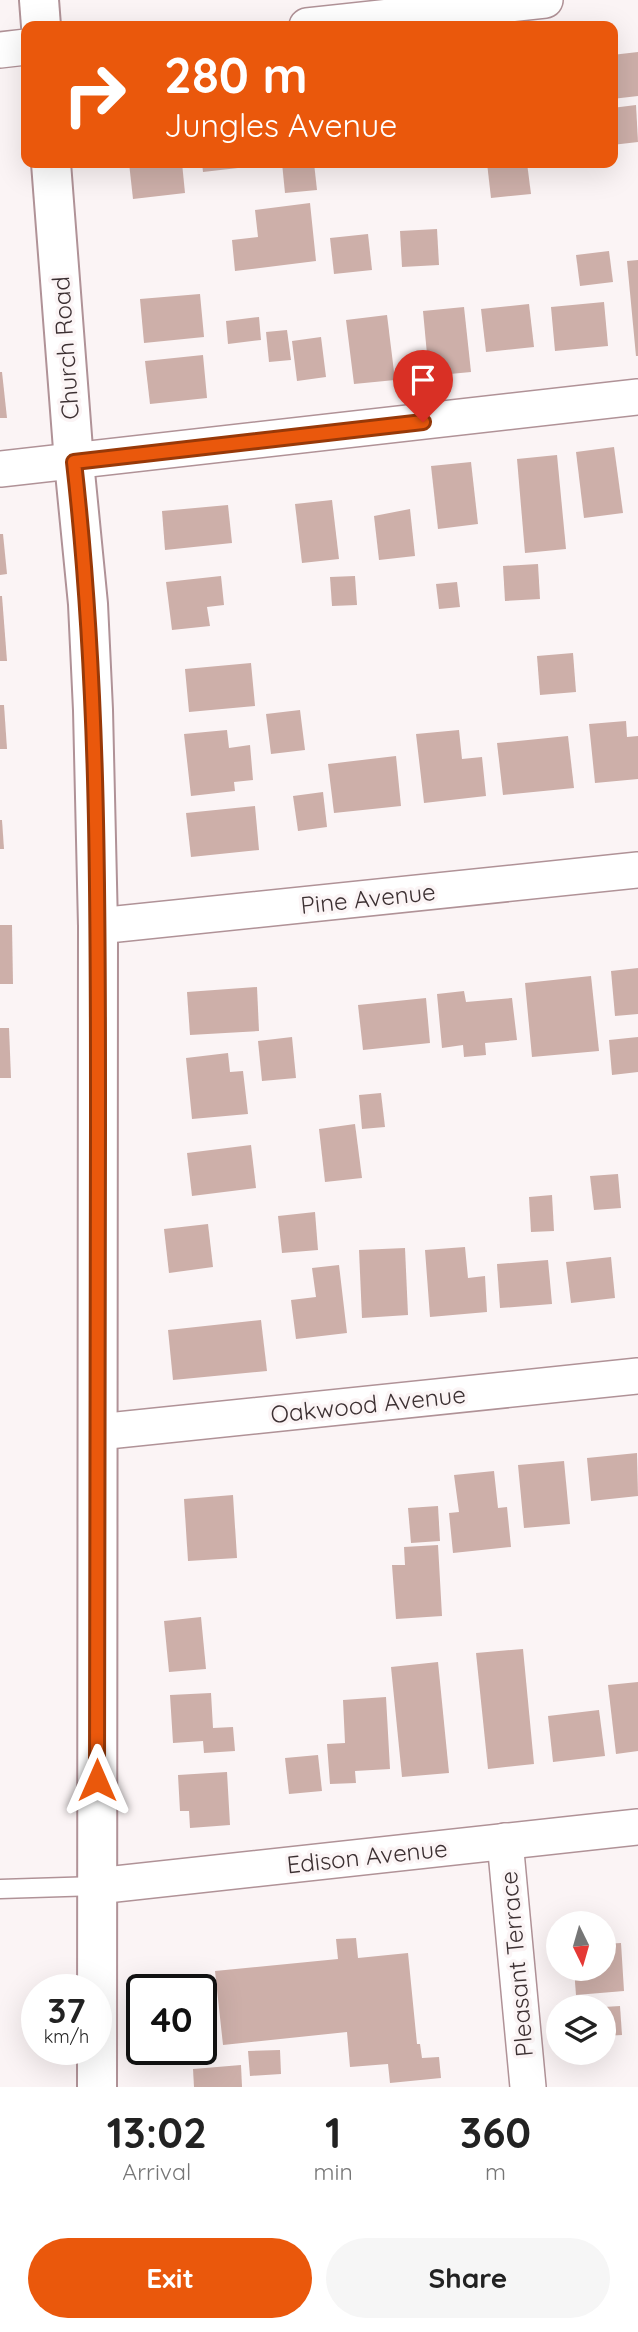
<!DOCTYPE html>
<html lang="en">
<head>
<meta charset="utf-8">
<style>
	:root { --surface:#fff; --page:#f6f6f6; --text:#222; --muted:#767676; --accent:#ea580c }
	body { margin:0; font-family:Quicksand,sans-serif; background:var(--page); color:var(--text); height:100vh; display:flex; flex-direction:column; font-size:26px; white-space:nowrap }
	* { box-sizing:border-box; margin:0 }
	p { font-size:23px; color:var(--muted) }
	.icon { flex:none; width:38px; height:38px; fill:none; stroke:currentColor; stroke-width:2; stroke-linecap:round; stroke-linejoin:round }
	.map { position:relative; height:2087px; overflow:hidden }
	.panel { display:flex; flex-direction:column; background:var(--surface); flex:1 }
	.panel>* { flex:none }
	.top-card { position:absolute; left:21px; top:21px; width:597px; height:147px; border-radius:14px; box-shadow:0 7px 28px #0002; background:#ea580c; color:#fff; overflow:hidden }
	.needle { width:46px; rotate:175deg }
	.buttons { position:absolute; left:546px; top:1911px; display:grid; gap:14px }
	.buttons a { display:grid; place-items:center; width:70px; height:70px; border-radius:50%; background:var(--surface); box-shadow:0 7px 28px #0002; font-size:35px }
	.speed { position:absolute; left:21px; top:1974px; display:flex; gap:14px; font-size:35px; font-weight:700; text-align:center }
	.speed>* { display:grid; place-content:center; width:91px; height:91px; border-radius:50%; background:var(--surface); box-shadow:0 7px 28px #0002; line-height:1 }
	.speed small { font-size:18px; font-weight:400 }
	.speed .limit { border:4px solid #111; border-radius:10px; background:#fff; color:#111 }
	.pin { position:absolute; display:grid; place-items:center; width:60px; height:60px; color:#fff; margin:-72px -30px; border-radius:50% 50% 50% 0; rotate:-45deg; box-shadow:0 0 7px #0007 }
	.pin .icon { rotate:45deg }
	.me { position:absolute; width:77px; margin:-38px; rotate:0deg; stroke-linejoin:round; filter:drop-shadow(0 0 5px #0008) }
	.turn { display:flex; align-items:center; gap:24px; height:147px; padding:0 28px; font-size:32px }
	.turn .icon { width:91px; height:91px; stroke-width:2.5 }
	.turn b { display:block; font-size:49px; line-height:60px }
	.eta { display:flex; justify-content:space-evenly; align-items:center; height:119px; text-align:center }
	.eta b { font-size:42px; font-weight:800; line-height:49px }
	.action { display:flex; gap:14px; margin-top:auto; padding:14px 28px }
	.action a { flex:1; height:80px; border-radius:42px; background:var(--accent); color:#fff; font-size:28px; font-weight:800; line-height:80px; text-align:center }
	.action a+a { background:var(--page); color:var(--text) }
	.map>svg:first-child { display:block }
	.building { fill:#cdafa9 }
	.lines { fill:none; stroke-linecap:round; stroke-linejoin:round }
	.lane-casing { stroke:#b09297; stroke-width:21 }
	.street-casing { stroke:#b09297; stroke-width:38 }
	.secondary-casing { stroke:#b09297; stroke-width:42 }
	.lane { stroke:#fff; stroke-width:18 }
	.street { stroke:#fff; stroke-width:35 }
	.secondary { stroke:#fff; stroke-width:38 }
	.route-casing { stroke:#983908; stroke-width:18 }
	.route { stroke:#ea580c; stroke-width:12 }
	.labels { text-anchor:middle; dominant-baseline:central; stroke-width:7; stroke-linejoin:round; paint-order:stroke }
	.street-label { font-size:24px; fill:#3c3032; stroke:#fbf4f5 }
</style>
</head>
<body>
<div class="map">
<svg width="638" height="2087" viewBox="0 0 638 2087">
	<rect width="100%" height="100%" fill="#fbf4f5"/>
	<g class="building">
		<path d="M638,52v44l-26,3v-44z"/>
		<path d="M636,105l2,37 -26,3v-37z"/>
		<path d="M129,163h53l3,30 -52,6z"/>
		<path d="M202,163h35l1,5 -35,4z"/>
		<path d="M282,163h32l3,27 -32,3z"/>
		<path d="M487,163h40l4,31 -40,4z"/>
		<path d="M310,203l6,58 -81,10 -3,-31 26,-3 -3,-27z"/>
		<path d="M437,229l2,36 -37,2 -2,-36z"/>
		<path d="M368,234l4,36 -38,4 -4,-36z"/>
		<path d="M609,251l4,31 -33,4 -4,-31z"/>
		<path d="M638,260v96h-2l-9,-95z"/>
		<path d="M200,294l4,43 -60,6 -4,-44z"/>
		<path d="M604,302l4,44 -53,5 -4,-44z"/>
		<path d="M529,304l5,43 -48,5 -5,-43z"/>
		<path d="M464,307l7,65 -42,4 -6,-65z"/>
		<path d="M387,315l8,65 -41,4 -8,-64z"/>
		<path d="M259,317l2,23 -33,4 -2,-23z"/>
		<path d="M287,330l4,30 -22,2 -3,-30z"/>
		<path d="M321,337l5,40 -29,4 -5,-40z"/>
		<path d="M203,355l4,43 -57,6 -5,-43z"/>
		<path d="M0,372h2l5,46h-7z"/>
		<path d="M614,447l9,66 -39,5 -8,-66z"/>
		<path d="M557,455l9,94 -41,4 -8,-94z"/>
		<path d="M471,462l7,62 -40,5 -7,-63z"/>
		<path d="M332,500l7,59 -37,4 -7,-59z"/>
		<path d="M228,505l4,38 -67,7 -3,-39z"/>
		<path d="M410,509l5,47 -36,4 -5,-44z"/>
		<path d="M0,534h3l4,40 -7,1z"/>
		<path d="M538,564l2,35 -35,2 -2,-35z"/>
		<path d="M221,576l3,29 -17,2 3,19 -38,4 -6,-48z"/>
		<path d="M355,576l2,29 -25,1 -2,-29z"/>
		<path d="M457,582l3,25 -21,2 -3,-25z"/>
		<path d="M0,596h2l5,65h-7z"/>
		<path d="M573,653l3,39 -36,3 -3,-39z"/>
		<path d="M251,663l4,43 -66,6 -4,-43z"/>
		<path d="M0,705h4l3,44h-7z"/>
		<path d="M300,710l5,40 -34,4 -5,-40z"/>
		<path d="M626,721l1,16 11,-1v43l-43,4 -6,-59z"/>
		<path d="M227,730l2,18 21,-3 3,35 -19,2 1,9 -44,5 -7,-62z"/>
		<path d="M459,730l3,29 20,-2 4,39 -62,7 -8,-69z"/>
		<path d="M568,736l6,52 -71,7 -6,-52z"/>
		<path d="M396,756l5,50 -67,7 -6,-49z"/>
		<path d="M323,792l4,35 -29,4 -5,-35z"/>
		<path d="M255,806l4,44 -68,7 -5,-44z"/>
		<path d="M0,820h2l2,29h-4z"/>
		<path d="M0,925h12l1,59h-13z"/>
		<path d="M638,968v46l-23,2 -4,-45z"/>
		<path d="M591,976l8,75 -67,6 -7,-74z"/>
		<path d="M257,987l2,44 -69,4 -3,-43z"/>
		<path d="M464,991l2,11 46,-4 5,42 -32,3 1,12 -22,2 -1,-12 -21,3 -5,-54z"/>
		<path d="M426,998l4,45 -67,7 -5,-45z"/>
		<path d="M0,1028h9l2,50h-11z"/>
		<path d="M292,1037l4,41 -34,3 -4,-40z"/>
		<path d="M638,1037v35l-26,3 -3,-35z"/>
		<path d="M228,1053l2,19 13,-1 5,43 -56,5 -6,-61z"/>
		<path d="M381,1093l4,34 -23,2 -3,-34z"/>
		<path d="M355,1124l7,54 -37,4 -6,-53z"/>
		<path d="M251,1145l5,43 -64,8 -5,-43z"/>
		<path d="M618,1174l3,34 -27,2 -4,-34z"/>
		<path d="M552,1195l2,36 -23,1 -2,-35z"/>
		<path d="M315,1212l3,38 -36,3 -4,-37z"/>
		<path d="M208,1224l5,43 -44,6 -5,-44z"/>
		<path d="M465,1247l3,31 17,-2 2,36 -57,5 -5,-67z"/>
		<path d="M405,1248l3,67 -46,3 -3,-68z"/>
		<path d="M611,1257l4,41 -44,5 -5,-41z"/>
		<path d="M548,1260l4,44 -52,4 -3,-44z"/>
		<path d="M339,1265l8,68 -51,6 -5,-39 25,-3 -4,-29z"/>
		<path d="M261,1320l6,51 -94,9 -5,-50z"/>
		<path d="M637,1453l1,43 -47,5 -4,-43z"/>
		<path d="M564,1461l6,63 -46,4 -6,-63z"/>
		<path d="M494,1471l4,37 9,-1 4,40 -58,6 -4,-40 10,-1 -5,-37z"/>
		<path d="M233,1495l4,63 -49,3 -4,-62z"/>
		<path d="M438,1506l2,35 -29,2 -3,-35z"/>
		<path d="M438,1545l4,71 -46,3 -4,-54h13l-1,-18z"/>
		<path d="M201,1617l5,52 -37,3 -5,-51z"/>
		<path d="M523,1649l11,115 -46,5 -12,-116z"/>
		<path d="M438,1662l11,111 -47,4 -11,-110z"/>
		<path d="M638,1682v69l-22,3 -8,-69z"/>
		<path d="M211,1693l2,35 20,-1 2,24 -31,2 -1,-12 -30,2 -3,-48z"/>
		<path d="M386,1697l4,72 -35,2 1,12 -26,1 -3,-40 18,-1 -2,-43z"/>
		<path d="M599,1710l6,46 -52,6 -5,-46z"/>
		<path d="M318,1755l4,36 -33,3 -4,-36z"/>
		<path d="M227,1772l3,53 -40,3 -1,-17h-9l-2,-36z"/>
		<path d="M356,1938l2,20 50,-5 9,91h3l2,14 17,-1 2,21 -51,5 -2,-19 -38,3 -3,-35 -124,13 -8,-74 123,-12 -2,-20z"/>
		<path d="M621,1943l3,48 -48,4 -2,-26h30v-25z"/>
		<path d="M620,2006l2,29 -18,1v-29z"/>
		<path d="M280,2050l1,24 -31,2 -2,-25z"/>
		<path d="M241,2065l1,22h-48l-1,-18z"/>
	</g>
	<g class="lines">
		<g class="lane-casing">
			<path id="lane" d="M0,1889l97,-3"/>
		</g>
		<g class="street-casing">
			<g id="street">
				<path d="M307,26l238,-26"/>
				<path d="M0,50l26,-3"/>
				<path d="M0,469l638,-72"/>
				<path d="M98,926l540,-56"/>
				<path d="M98,1432l540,-56"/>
				<path d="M505,1841l23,246"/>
				<path d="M97,1886l541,-59"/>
			</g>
		</g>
		<g class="secondary-casing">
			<g id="secondary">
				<path d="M39,0l2,26"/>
				<path d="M51,163l23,299 14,142 5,106 5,216 -1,1161"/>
			</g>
		</g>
		<use href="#lane" class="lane"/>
		<use href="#street" class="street"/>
		<use href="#secondary" class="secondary"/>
	</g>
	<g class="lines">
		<g class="route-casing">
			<path id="route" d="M97,1780c2,-219 1,-438 1,-656 0,-221 1,-442 -24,-662l349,-40"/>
		</g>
		<use href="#route" class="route"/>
	</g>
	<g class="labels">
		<g class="street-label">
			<text transform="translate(65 348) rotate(-94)">Church Road</text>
			<text transform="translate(368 898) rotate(-6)">Pine Avenue</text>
			<text transform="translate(368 1404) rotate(-6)">Oakwood Avenue</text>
			<text transform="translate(367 1856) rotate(-6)">Edison Avenue</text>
			<text transform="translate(516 1964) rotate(-95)">Pleasant Terrace</text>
		</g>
	</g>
</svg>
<div class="buttons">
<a><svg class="needle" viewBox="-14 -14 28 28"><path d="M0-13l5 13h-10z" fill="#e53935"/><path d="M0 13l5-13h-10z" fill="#767676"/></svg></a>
<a><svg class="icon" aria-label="layers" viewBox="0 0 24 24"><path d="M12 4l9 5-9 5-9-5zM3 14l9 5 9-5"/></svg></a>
</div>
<div class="speed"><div>37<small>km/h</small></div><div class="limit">40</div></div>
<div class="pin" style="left:423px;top:422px;background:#d93025"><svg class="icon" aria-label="arrive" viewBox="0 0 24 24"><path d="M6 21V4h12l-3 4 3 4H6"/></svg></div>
<svg class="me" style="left:97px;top:1780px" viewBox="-20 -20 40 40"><path d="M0-17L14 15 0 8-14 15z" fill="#ea580c" stroke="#fff" stroke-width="4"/></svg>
<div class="top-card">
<div class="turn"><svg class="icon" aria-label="right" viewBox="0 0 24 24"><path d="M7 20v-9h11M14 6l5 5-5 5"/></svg><div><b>280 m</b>Jungles Avenue</div></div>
</div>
</div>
<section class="panel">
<div class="eta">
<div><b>13:02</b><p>Arrival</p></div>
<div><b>1</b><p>min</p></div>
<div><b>360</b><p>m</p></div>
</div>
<div class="action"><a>Exit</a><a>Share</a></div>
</section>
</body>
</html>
